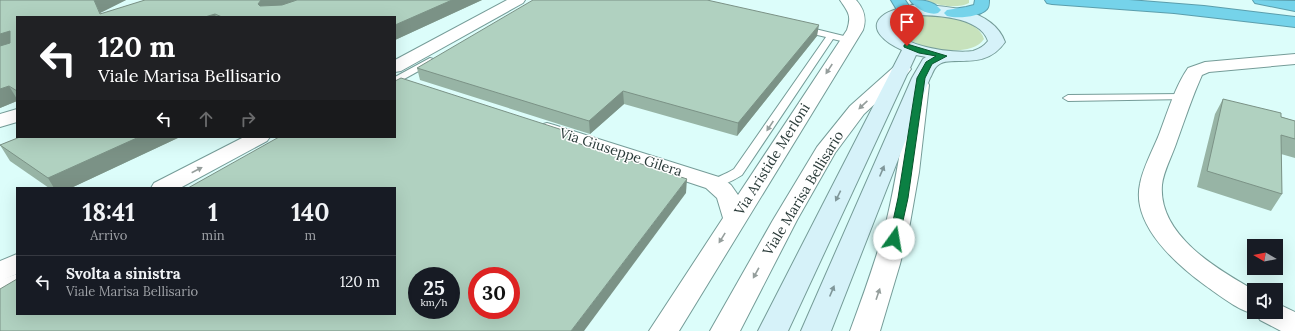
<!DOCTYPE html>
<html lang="it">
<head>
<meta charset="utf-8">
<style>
	:root { --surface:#171b24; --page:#242831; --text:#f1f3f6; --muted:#9ea1a6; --line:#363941 }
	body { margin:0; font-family:Lora,serif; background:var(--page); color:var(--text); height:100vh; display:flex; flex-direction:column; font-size:15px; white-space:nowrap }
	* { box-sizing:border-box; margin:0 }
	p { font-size:13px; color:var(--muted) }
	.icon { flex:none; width:22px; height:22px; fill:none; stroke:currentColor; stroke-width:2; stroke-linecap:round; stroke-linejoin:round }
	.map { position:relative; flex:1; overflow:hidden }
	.panel { position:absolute; left:16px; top:187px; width:380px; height:128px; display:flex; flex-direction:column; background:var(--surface); border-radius:0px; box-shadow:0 4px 16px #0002 }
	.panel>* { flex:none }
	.guide { position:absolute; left:16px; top:16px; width:380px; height:122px; border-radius:0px; box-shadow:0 4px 16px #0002; background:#202124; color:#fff; overflow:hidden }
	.needle { width:26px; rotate:280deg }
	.tools { position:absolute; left:1247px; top:239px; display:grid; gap:8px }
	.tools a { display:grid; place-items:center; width:36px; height:36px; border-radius:0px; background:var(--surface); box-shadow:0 4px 16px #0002; font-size:20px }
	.speed { position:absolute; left:408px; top:267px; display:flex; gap:8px; font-size:20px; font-weight:700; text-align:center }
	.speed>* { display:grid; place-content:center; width:52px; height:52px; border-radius:50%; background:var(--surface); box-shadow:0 4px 16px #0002; line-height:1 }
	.speed small { font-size:10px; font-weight:400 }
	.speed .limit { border:6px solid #d22; background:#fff; color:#111 }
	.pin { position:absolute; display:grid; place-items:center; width:34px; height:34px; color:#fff; margin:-41px -17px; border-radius:50% 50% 50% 0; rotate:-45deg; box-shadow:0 0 4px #0007 }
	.pin .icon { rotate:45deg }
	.me { position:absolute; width:44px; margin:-22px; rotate:13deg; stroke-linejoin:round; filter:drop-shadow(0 0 3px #0008) }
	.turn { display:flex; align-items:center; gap:14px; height:84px; padding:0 16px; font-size:18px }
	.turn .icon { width:52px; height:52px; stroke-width:2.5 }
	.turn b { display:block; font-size:28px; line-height:34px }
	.lanes { display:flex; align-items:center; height:38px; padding:0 16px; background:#0003; justify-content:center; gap:20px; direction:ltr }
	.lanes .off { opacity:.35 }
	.eta { display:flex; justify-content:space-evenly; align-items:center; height:68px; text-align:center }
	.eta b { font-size:24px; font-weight:800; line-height:28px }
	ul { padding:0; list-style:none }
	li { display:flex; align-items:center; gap:12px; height:52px; padding:0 16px; border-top:1px solid var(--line) }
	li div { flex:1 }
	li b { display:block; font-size:15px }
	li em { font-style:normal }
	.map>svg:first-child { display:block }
	.green { fill:#c7e2bc }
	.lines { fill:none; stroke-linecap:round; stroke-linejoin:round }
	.lane-casing { stroke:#759c98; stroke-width:2 }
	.street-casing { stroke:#759c98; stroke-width:2 }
	.secondary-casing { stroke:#759c98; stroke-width:2 }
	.highway-casing { stroke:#5b9eac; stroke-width:2 }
	.lane { fill:#fff; fill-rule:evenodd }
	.street { fill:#fff; fill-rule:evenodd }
	.secondary { fill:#d6f2f9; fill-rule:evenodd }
	.highway { fill:#75d3ea; fill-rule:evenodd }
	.wall { fill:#97b4a5 }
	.shaded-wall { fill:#7b9286 }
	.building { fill:#b0d1c0; stroke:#7b9286; fill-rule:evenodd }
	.oneway { fill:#959e9c }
	.oneway2 { fill:#80979a }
	.route { fill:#0b8043; stroke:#07532c }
	.labels { text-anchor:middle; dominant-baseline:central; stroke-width:3; stroke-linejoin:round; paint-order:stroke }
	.street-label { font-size:14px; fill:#2b3c3a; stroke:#fff }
</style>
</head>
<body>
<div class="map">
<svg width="1295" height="331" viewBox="0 0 1295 331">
	<rect width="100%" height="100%" fill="#dcfdfa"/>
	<g class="green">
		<path d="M926,0h43v3c-11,6 -32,3 -43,-3z"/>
		<path d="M916,15c20,-1 60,1 68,24 -13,21 -78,11 -86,-12 4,-8 10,-10 18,-12z"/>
	</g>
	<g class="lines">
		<g class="lane-casing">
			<g id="lane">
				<path d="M803,26l49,12 2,2 -5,3 -16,-4 -91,136c-8,5 -22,13 -32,11l-2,-3c3,-4 19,-9 26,-14l92,-132 -26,-6 -1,-2 1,-2z"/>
				<path d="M430,58l3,1 2,2 -2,2 -38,21v-7z"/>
				<path d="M1183,94l5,3 -1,2 -119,2 -5,-3 5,-3z"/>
				<path d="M17,274v11l-17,6v-11z"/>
			</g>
		</g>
		<g class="street-casing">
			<g id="street">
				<path d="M507,0h18l-2,3 -122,68 -6,1v-12z"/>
				<path d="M840,0h16c8,9 11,18 7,30l-184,301h-30l74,-113 -6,-20 -11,-10 -166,-55 -3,-4 3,-4 7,-2 7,2 168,53 9,7 7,10 109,-165c5,-15 1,-18 -7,-30z"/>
				<path d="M1295,54v10l-86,8 -7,3c-10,22 -17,44 -25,66 -4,13 -14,31 -15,44 -4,50 55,84 92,105v22h22v-9l19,9v19h-14l-21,-11 -4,-7c-12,2 -40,-20 -50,-27 -29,-21 -75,-61 -66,-102 3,-17 14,-36 20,-52 8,-21 15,-45 28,-64l17,-6z"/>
				<path d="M902,64l6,1 3,4 -3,4 -44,41 -29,39 -38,67 -57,111h-30l63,-111 44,-73 33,-41 46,-41z"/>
				<path d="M920,79l7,2 2,4 -10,87 -9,51 -10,41 -20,67h-30c13,-35 26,-71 36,-108 11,-45 17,-92 25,-138l2,-4z"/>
				<path d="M17,109v13l-17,5v-13z"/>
				<path d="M244,137h26l-3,4 -87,47h-29l3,-5z"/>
				<path d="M17,254v20l-17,7v-20z"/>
			</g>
		</g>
		<g class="secondary-casing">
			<path id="secondary" d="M912,5c31,0 81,3 93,37 -22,32 -57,10 -69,25 -3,3 -4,8 -6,11l-99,253h-30l111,-253 11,-19 3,-2 -10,-2 -128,276h-30l144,-281c-14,-6 -38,-22 -17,-36 8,-5 18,-6 27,-9zM912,15c22,0 68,1 76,26 -4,5 -9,8 -15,10 -19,3 -74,-4 -80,-25l2,-4z"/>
		</g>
		<g class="highway-casing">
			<g id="highway">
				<path d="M891,0h14l8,12 -3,3 -5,2 -5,-2z"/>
				<path d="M910,0c11,0 23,0 31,10l-3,3c-9,3 -23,-5 -28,-13z"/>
				<path d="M975,0h14c0,3 0,7 -2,9 -7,8 -30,10 -40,7l-3,-3 3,-3 19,-3 8,-2z"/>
				<path d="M1045,0h84l75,6 91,11v10l-121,-14 -122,-9 -5,-1z"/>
				<path d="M1253,0l42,1v10l-40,-8z"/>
			</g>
		</g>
		<use href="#lane" class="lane"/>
		<use href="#street" class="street"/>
		<use href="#secondary" class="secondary"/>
		<use href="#highway" class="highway"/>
	</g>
	<g class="wall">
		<path d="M0,0h126l-26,13 1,1 44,-14h337l-87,40v-23h-378v84l-17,7z"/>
		<path d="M817,36l-80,100 -113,-32 -34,30 -170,-54 -3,-12z"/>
		<path d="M1223,99l72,22v37l-14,-4 1,40 -11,17 -74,-24 18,-73z"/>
		<path d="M20,137h160l-109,51h-22l-39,-27 -10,-16z"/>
	</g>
	<g class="shaded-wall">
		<path d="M94,0h32l-26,13 2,4z"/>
		<path d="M261,0h37l-33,13 -7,-9z"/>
		<path d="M452,0h30l-87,40v-15z"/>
		<path d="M215,14l1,3h-11z"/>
		<path d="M819,25l-2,11 -80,100 1,-13z"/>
		<path d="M10,31l7,12 -17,8v-17z"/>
		<path d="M9,86l8,13v2l-17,7v-19z"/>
		<path d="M623,91l1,13 -34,30 -1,-13z"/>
		<path d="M575,134l1,13 -8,-7z"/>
		<path d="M139,137h41l-109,51h-17l-6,-10z"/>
		<path d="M687,179l-1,14 -102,138h-13z"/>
	</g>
	<g class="building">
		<path d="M0,0h94l6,14 45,-14h116l-3,4 2,2 22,-1 15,-5h155l-57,25v-8h-173l-7,-3 -10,3h-188v74l-8,-5 -9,3v-43l10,-3v-12l-10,3z"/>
		<path d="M533,0h174l112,25 -81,98 -115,-32 -34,30 -172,-53z"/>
		<path d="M401,78l174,56 -7,6 119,39 -116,152h-571v-42l17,-10v35h378v-126h-207l91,-51h116v-56zM417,276h34v34h-34zM477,276h34v34h-34z"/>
		<path d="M1223,99l58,14v4l14,4v18l-14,-4 1,59 -75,-23z"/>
		<path d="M20,137h119l-91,41 -48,-33z"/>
	</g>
	<defs><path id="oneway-solid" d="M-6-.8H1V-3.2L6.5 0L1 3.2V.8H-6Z"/></defs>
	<g class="oneway">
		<use href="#oneway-solid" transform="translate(829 69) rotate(123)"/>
		<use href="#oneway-solid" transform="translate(863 105) rotate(137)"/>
		<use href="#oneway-solid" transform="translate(770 126) rotate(124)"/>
		<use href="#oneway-solid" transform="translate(197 170) rotate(-27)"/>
		<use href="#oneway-solid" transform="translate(722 238) rotate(122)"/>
		<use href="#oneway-solid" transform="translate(756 273) rotate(119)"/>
		<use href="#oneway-solid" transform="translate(878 294) rotate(-71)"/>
	</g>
	<g class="oneway2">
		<use href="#oneway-solid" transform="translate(882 171) rotate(-67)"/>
		<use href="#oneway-solid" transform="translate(838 196) rotate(116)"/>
		<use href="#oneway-solid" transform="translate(832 291) rotate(-67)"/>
	</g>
	<path class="route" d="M907,44l40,12 -15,8 -7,14 -17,120 -9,41 -5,3 -5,-3 9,-41 19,-120 9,-16 10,-6 -17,-3 -15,-6v-2z"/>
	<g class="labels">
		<g class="street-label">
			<text transform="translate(621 152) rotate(18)">Via Giuseppe Gilera</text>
			<text transform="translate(772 159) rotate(-58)">Via Aristide Merloni</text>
			<text transform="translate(803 193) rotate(-59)">Viale Marisa Bellisario</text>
		</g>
	</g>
</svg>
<div class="tools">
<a><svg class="needle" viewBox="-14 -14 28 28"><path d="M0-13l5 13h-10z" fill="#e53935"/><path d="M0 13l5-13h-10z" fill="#9ea1a6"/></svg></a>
<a><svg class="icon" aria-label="sound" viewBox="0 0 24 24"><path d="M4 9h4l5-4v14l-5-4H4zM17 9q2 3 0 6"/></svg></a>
</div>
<div class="speed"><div>25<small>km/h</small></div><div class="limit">30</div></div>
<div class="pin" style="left:907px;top:46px;background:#d93025"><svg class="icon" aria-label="arrive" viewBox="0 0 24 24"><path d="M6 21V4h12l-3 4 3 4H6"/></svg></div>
<svg class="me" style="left:894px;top:239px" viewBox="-20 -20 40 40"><circle r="19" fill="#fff"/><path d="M0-13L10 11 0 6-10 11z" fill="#0b8043"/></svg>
<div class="guide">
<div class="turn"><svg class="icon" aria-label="left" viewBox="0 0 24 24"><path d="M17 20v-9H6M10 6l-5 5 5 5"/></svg><div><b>120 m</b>Viale Marisa Bellisario</div></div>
<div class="lanes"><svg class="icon" aria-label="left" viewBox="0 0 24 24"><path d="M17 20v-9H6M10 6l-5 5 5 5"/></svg><svg class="icon off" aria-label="ahead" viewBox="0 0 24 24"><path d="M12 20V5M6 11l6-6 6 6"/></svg><svg class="icon off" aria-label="right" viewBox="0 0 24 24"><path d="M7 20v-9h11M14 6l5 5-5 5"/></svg></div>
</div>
<section class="panel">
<div class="eta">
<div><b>18:41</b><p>Arrivo</p></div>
<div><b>1</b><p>min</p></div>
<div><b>140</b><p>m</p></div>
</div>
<ul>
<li><svg class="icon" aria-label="left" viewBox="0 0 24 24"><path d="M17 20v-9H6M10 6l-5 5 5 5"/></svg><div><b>Svolta a sinistra</b><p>Viale Marisa Bellisario</p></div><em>120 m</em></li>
</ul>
</section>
</div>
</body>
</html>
